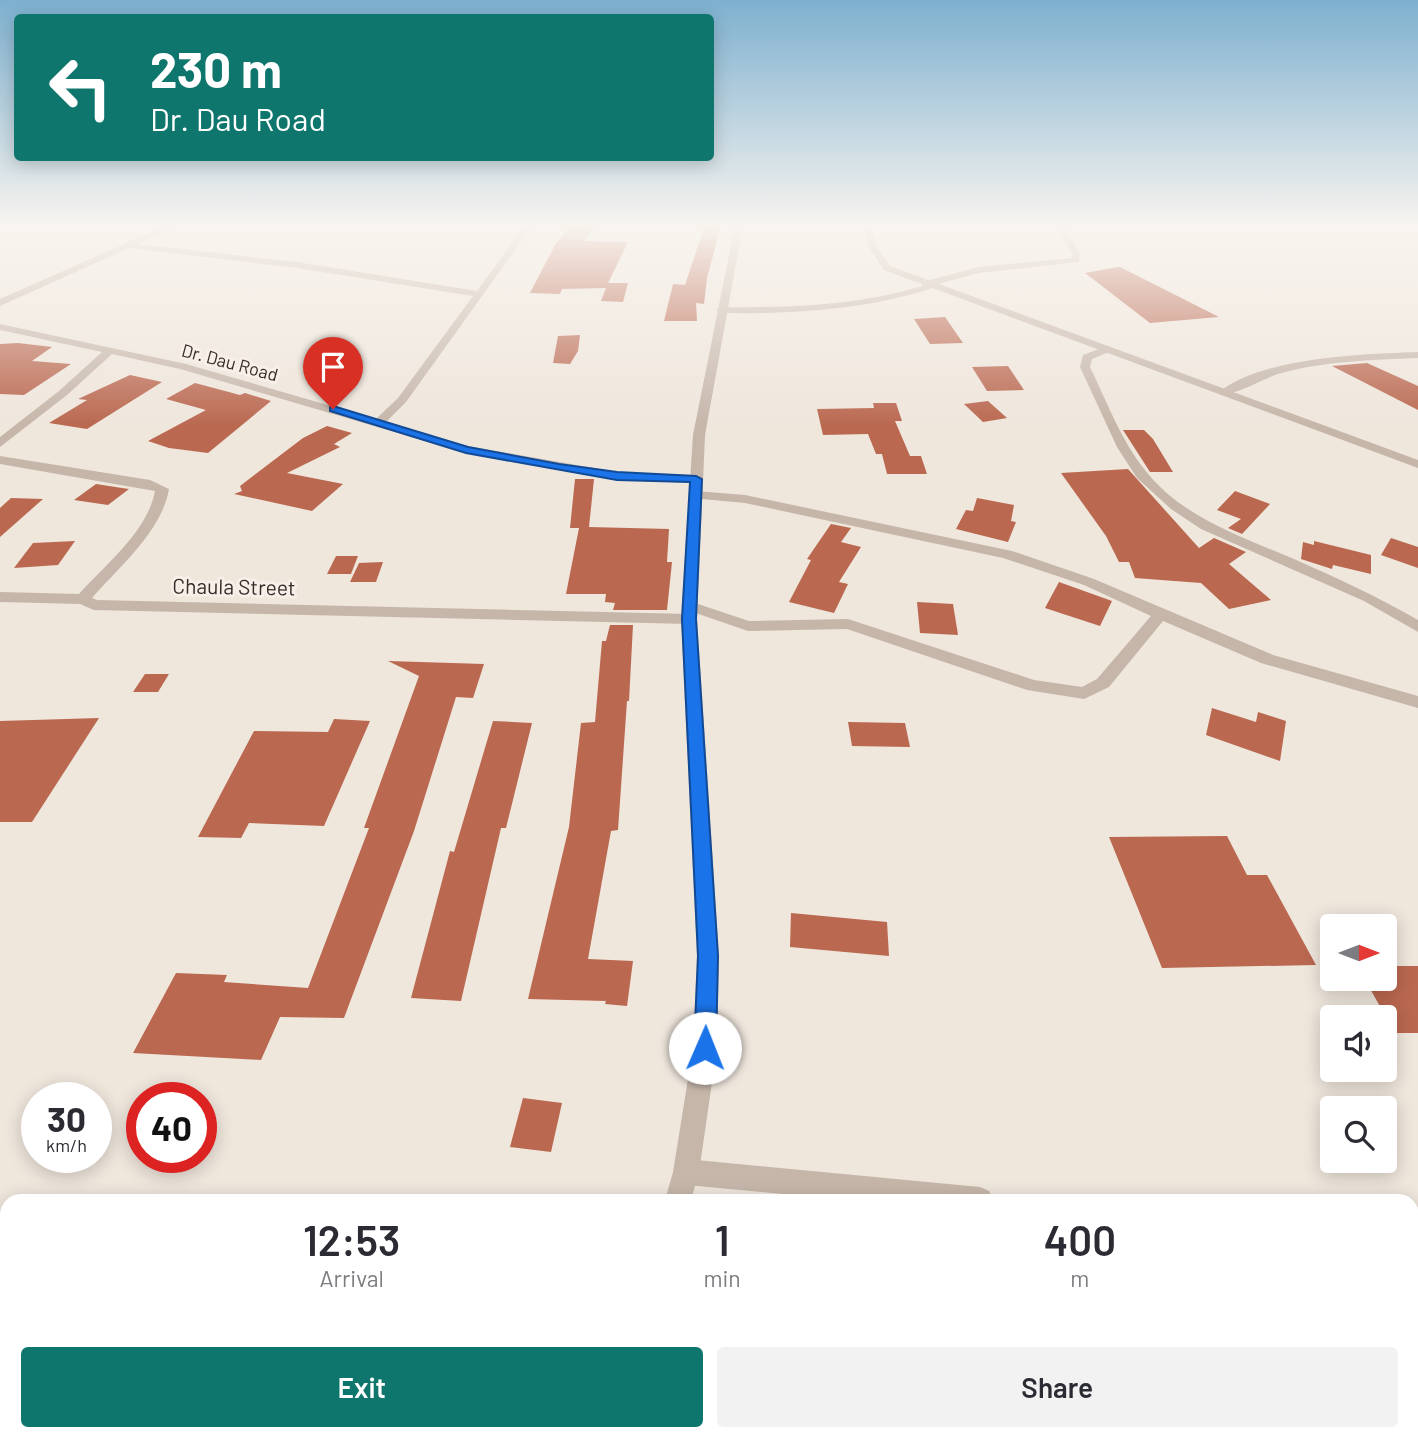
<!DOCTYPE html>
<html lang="en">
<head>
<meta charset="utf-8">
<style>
	:root { --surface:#fff; --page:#f2f2f3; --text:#2b2b33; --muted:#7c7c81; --accent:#0f766e }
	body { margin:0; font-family:Barlow,sans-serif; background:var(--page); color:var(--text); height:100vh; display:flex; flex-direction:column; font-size:26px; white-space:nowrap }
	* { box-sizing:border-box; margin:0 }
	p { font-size:23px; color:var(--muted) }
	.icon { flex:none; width:38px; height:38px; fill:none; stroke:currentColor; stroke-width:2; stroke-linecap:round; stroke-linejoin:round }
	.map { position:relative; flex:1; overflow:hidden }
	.details { position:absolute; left:0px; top:1194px; width:1419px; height:247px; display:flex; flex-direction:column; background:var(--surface); border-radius:21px 21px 0 0; box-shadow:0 4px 18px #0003 }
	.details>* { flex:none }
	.banner { position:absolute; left:14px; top:14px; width:700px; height:147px; border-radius:7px; box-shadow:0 4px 18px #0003; background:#0f766e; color:#fff; overflow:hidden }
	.needle { width:46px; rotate:90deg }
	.buttons { position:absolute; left:1320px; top:914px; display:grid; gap:14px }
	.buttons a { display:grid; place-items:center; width:77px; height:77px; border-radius:7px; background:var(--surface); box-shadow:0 4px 18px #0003; font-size:35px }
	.speed { position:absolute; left:21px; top:1082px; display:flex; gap:14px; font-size:35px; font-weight:700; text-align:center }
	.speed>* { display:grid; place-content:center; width:91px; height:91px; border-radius:50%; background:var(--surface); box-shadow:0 4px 18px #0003; line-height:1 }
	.speed small { font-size:18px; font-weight:400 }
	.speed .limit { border:10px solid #d22; background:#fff; color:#111 }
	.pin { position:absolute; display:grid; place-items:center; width:60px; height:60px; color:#fff; margin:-72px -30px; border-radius:50% 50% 50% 0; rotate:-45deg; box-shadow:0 0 7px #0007 }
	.pin .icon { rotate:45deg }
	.me { position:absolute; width:77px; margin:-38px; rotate:1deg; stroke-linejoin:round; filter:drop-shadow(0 0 5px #0008) }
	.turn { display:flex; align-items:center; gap:24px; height:147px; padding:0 21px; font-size:32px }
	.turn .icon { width:91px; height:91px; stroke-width:2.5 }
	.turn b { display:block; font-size:49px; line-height:60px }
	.eta { display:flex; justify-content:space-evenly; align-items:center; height:119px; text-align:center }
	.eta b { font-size:42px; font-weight:600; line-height:49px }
	.primary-button { display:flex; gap:14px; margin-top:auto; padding:14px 21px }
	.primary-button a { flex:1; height:80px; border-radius:7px; background:var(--accent); color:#fff; font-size:28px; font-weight:600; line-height:80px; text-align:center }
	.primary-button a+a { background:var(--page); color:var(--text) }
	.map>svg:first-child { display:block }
	.building { fill:#ba6850 }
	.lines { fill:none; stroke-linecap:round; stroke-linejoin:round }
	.minor { fill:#c6b6aa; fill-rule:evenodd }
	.tertiary { fill:#c6b6aa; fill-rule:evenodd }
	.route { fill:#1a73e8; stroke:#114b97; stroke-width:2 }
	.labels { text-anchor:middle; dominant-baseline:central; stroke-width:6; stroke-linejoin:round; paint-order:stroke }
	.far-street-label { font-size:18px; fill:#342c29; stroke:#f8f0e8 }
	.street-label { font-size:21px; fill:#342c29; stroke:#f8f0e8 }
</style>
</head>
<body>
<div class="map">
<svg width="1418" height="1440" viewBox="0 0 1418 1440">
	<rect width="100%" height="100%" fill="#efe6dc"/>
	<g class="building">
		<path d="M571,225l24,1 -11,15 44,1 -20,41h20l-5,19 -22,-1 5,-13 -44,1 -2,5 -30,-1 25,-48z"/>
		<path d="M705,225h16l-14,53 -3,26 -8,-1 1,18h-33l9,-37 12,1z"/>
		<path d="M1118,267h2l99,50 -69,6 -65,-50z"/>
		<path d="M945,317l18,26 -33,1 -16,-25z"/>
		<path d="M580,335l-2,16 -8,13 -17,-1 5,-27z"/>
		<path d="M18,343l34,4 -20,14 39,3 -47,31 -24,-1v-50z"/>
		<path d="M1367,363l51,23v24l-86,-44z"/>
		<path d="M1008,366l16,24 -37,1 -15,-24z"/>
		<path d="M130,375l32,7 -75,47 -38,-6 38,-23 -9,-1z"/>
		<path d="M195,383l45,12 5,-2 26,8 -63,52 -39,-5 -21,-7 58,-31 -40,-11z"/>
		<path d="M988,401l19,17 -24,4 -19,-18z"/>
		<path d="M873,403h23l6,18h-7l15,35h11l6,18h-40l-5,-20h-6l-8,-20 -45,1 -6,-26 57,-1z"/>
		<path d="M327,426l25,7 -18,11 6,3 -53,26 56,11 -31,27 -78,-17 8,-3 -2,-5 63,-48z"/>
		<path d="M1123,430h21l9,9 20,33h-23z"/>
		<path d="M1128,469l71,79 15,-10 32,14 -17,12 42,36 -42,9 -28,-26 -66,-5 -6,-16h-10l-13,-26 -45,-63z"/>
		<path d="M575,479h19l-5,48 80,2 -2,33h5l-5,48h-54l2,-7 -10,-1 1,-8h-40l13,-66h-9z"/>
		<path d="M96,484l26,4 7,1 -21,16 -34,-5z"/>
		<path d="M1235,491l35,13 -28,30 -14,-6 13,-9 -24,-9z"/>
		<path d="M11,498l32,1 -43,38v-29z"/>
		<path d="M977,498l37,7 -3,16 5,1 -8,20 -52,-13 10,-19 7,1z"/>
		<path d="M831,524l20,4 -10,14 20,5 -22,35 9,2 -14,29 -45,-11 22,-42 -4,-1z"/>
		<path d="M1391,538l27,9v21l-37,-13z"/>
		<path d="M75,541l-17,24 -44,3 19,-25z"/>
		<path d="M1314,541l57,14v19l-38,-9 -1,4 -31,-10 2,-17 11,3z"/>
		<path d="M336,556h22l-7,18h-24z"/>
		<path d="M383,562l-7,20h-26l9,-19z"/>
		<path d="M1059,582l53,19 -12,25 -55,-18z"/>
		<path d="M917,602l36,2 5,31 -38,-2z"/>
		<path d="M610,625h23l-4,76h-2l-9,129 -7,1 -23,128 45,2 -6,45 -22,-2 1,-3 -78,-2 41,-172 12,-104 14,-1 7,-81h4z"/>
		<path d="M388,661l96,3 -11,34 -17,-1 -42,134 -70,187 -64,-1 -19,43 -128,-7 43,-80 51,2 -3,7 84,6 61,-160h-5l55,-152z"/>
		<path d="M145,674h24l-11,18h-25z"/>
		<path d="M1212,708l44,14 2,-10 28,9 -6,40 -74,-26z"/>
		<path d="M99,718l-67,104h-32v-101z"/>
		<path d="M334,719l36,2 -46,105 -75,-3 -8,15 -43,-1 56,-106 74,1z"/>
		<path d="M493,721l39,2 -26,105h-5l-40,173 -50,-3 39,-147 4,1z"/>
		<path d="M848,722l57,1 5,24 -58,-1z"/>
		<path d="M1227,836l20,39h20l49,90 -154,3 -53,-131z"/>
		<path d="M791,913l96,9 2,34 -99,-9z"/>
		<path d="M1384,966h34v67h-23l-31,-55h20z"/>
		<path d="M523,1098l39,5 -11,49 -41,-5z"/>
	</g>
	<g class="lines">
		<g class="minor">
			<path d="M167,225h10l-39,19 159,18 180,29 48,-66h8l-127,177 -20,20 82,24 148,26 80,3 6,4 -6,4 -80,-3 -150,-27 -286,-84 -68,-15 -45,41 -67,52v-10l59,-46 43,-39 -102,-22v-6l186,40 190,55 22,-21 75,-102 -176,-28 -168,-20 -129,58v-7z"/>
			<path d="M1055,225h8l17,28 -1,9 -100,11 -45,12 -1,3c-69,22 -139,26 -212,25l-5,-3 5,-3c68,1 135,-1 201,-21v-4l57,-15 93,-9v-5z"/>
			<path d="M1107,346l4,1v4l-19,8 -2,8c17,35 31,73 55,103 36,47 97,67 149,89 43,19 84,38 124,61v12l-54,-31 -163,-72 -30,-20 -34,-31 -20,-31 -37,-80 3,-12z"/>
			<path d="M1418,352v6c-47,2 -95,3 -140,16 -13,4 -51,26 -60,19 41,-36 148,-39 200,-41z"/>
			<path d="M0,456l150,24 19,9c-7,42 -50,78 -77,109l5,2 592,14 8,5 -8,5 -595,-14 -14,-6 -80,-2v-10l79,2c26,-29 69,-63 76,-103l-155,-27z"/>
			<path d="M696,491l49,4 267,56 82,28 179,76 145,41v12l-157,-45 -98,-42 -54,66 -25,12 -57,-9 -180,-61 -99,2 -64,-22 -3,-3 8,-5 60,20 99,-2 186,61 48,7 15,-8 54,-63 -67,-31 -81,-27 -258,-55 -54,-5 -2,-3z"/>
			<path d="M686,1159l294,28 9,4 4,9h-146l-161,-15 -9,-4 -4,-9 4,-9z"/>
			<rect x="0" y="1379" width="7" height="30"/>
			<path d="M403,1433h99l3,7h-100z"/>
		</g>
		<g class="tertiary">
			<path d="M735,225h8l-38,210 -8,184 22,337 -2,92 -18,124 -8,28h-26l8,-28 20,-124 4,-92 -16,-337 12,-184z"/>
			<path d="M863,225h8l6,22 13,19 528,194v8l-534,-198 -15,-23z"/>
			<path d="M599,1433h31l-1,7h-32z"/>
		</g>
	</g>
	<linearGradient id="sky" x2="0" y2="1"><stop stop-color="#7db0cf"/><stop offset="0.53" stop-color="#f8f4ef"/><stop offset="1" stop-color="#f8f4ef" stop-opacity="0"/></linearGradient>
	<rect width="1418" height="426" fill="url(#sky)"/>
	<path class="route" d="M333,406l135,41 91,17 58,8 79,4 6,3 -6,140 22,337 -2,92 -3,8 -8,3 -8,-3 -3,-8 4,-92 -16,-337 8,-137 -73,-2 -151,-27 -136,-42v-4z"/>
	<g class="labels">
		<g class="far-street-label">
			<text transform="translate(230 362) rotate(15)">Dr. Dau Road</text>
		</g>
		<g class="street-label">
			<text transform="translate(234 586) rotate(1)">Chaula Street</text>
		</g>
	</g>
</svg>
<div class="buttons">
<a><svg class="needle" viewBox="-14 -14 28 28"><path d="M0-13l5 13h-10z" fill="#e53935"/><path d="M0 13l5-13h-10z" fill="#7c7c81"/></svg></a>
<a><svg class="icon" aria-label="sound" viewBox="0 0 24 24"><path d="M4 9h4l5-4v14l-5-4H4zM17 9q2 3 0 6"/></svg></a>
<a><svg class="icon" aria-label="search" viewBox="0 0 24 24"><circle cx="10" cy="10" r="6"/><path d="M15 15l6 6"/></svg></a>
</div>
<div class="speed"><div>30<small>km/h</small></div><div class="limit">40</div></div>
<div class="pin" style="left:333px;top:409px;background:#d93025"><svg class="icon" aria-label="arrive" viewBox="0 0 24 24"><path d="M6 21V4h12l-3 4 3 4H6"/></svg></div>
<svg class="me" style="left:705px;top:1048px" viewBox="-20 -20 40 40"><circle r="19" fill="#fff"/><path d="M0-13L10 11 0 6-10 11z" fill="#1a73e8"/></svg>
<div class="banner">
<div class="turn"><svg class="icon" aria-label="left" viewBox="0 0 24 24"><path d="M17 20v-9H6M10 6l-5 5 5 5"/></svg><div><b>230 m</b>Dr. Dau Road</div></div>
</div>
<section class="details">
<div class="eta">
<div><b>12:53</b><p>Arrival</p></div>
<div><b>1</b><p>min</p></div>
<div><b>400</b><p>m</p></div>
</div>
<div class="primary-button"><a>Exit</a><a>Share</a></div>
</section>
</div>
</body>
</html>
